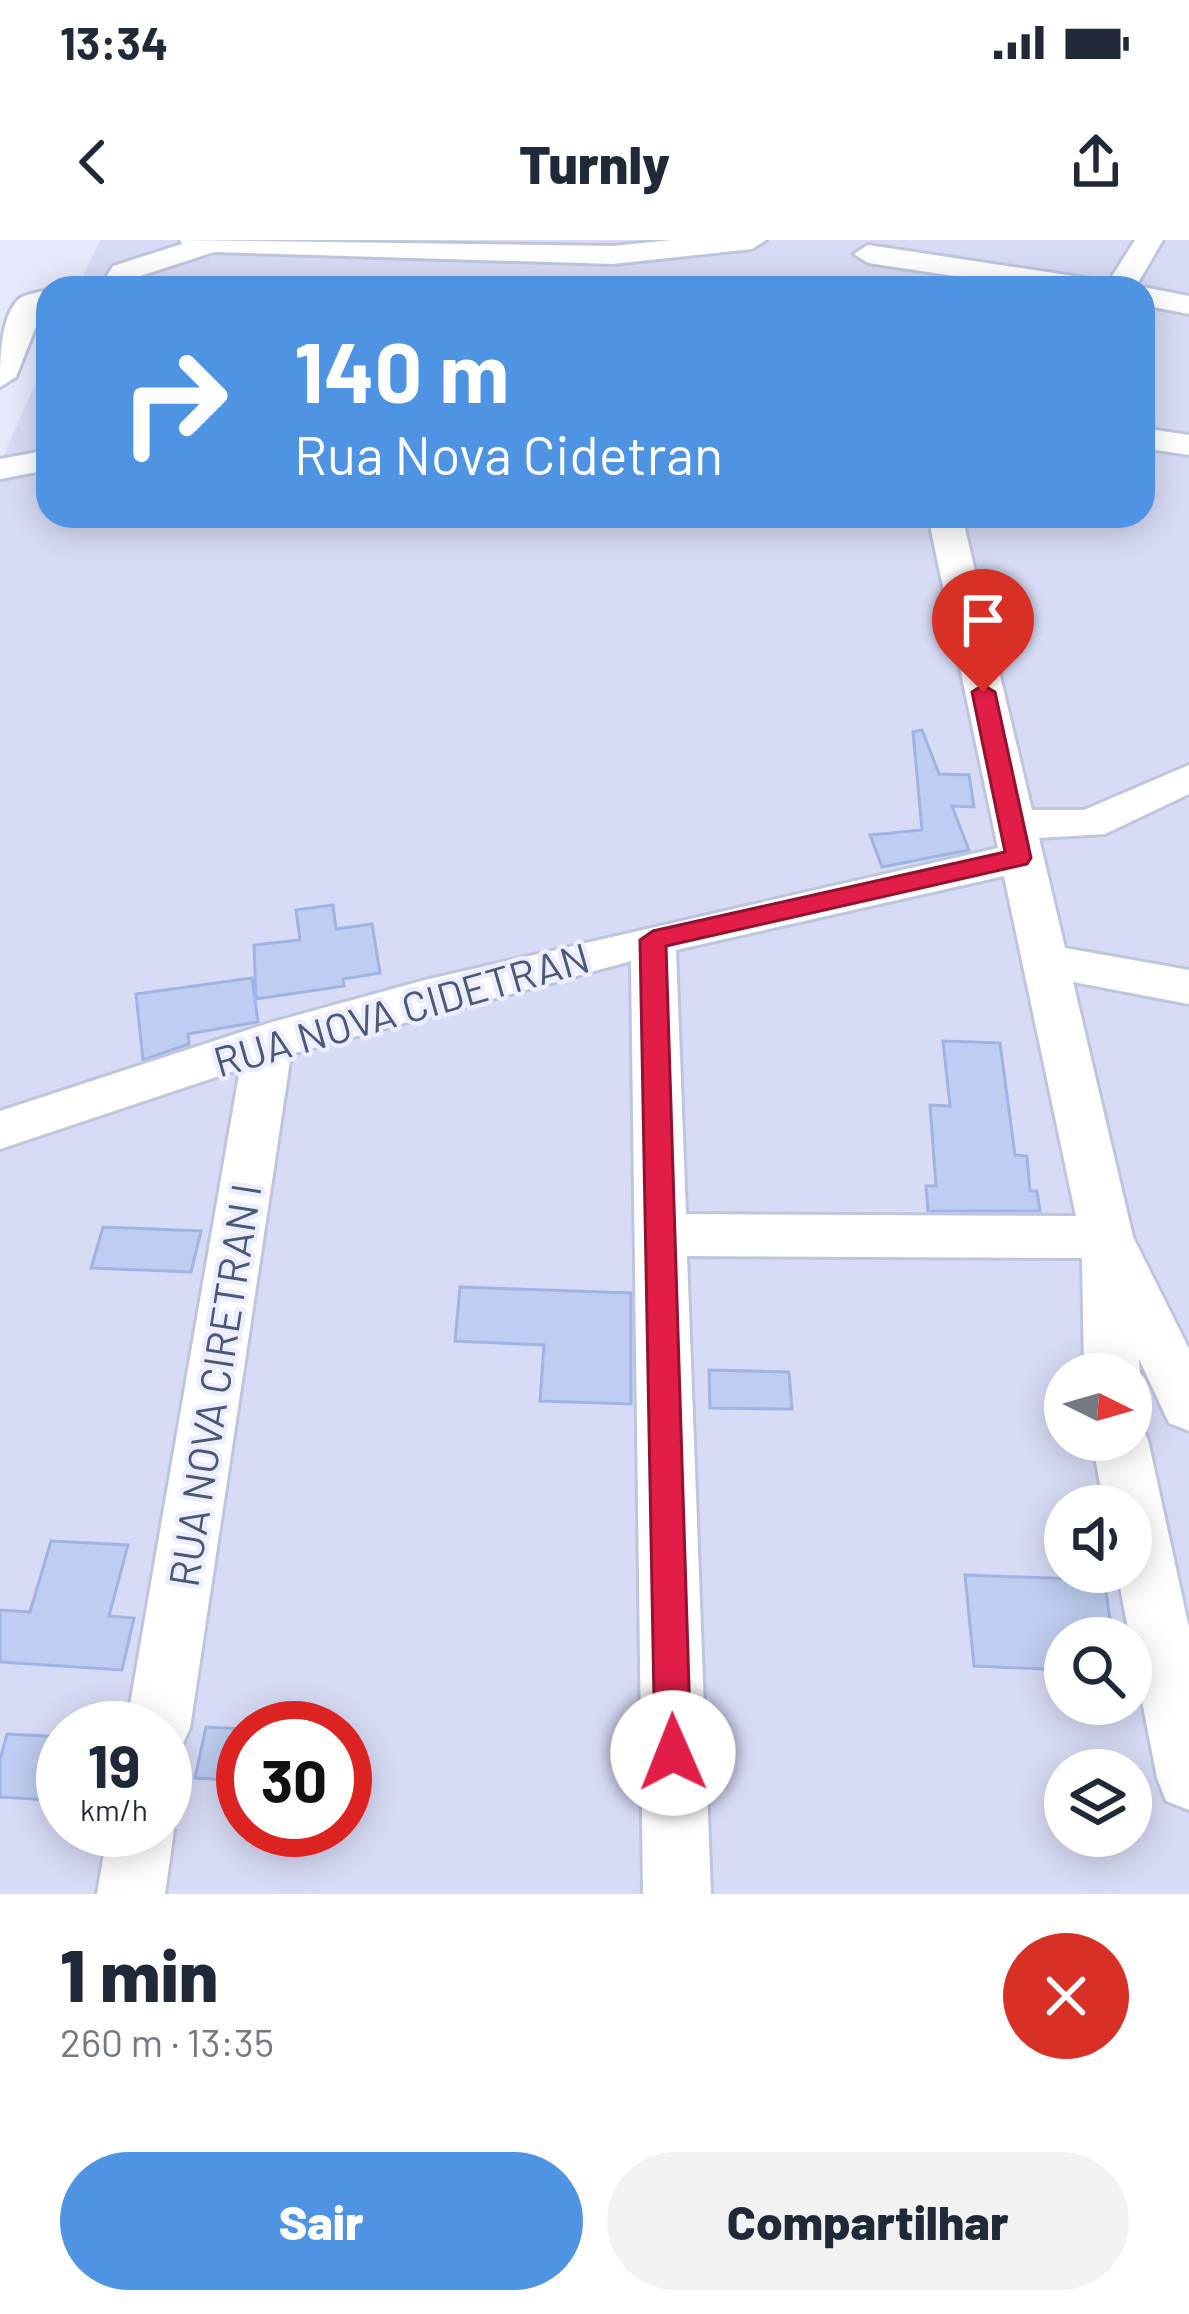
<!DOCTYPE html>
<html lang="pt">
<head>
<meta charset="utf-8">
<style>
	:root { --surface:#fff; --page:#f2f2f3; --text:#1f2937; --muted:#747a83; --accent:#4e94e3 }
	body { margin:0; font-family:Barlow,sans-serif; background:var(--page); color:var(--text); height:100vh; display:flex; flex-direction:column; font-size:45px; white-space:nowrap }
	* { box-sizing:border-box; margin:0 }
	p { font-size:39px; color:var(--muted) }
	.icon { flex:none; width:66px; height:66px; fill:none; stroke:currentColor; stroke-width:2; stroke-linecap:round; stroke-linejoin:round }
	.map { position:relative; height:1654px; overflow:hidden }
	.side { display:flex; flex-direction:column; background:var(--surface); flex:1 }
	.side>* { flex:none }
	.guide { position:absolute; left:36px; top:36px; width:1119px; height:252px; border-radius:36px; box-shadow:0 6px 30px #0003; background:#4e94e3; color:#fff; overflow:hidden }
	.needle { width:78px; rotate:95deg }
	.tools { position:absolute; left:1044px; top:1113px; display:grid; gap:24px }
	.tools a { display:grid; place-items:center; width:108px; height:108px; border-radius:50%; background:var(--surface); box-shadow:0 6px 30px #0003; font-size:60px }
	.speed { position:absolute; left:36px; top:1461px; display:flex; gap:24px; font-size:60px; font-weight:700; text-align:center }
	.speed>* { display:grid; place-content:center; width:156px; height:156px; border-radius:50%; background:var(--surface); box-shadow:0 6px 30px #0003; line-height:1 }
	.speed small { font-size:30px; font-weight:400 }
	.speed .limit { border:18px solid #d22; background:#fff; color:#111 }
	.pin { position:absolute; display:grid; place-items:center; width:102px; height:102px; color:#fff; margin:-123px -51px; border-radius:50% 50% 50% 0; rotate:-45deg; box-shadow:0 0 12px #0007 }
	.pin .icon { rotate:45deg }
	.me { position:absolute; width:132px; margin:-66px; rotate:359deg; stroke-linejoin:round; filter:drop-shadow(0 0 9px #0008) }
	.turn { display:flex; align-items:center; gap:42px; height:252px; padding:0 60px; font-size:54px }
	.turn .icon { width:156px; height:156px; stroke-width:2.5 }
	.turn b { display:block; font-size:84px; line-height:102px }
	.round { display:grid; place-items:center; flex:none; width:126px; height:126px; border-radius:63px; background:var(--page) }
	.head { display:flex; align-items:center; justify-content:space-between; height:204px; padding:0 60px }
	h1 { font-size:72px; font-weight:800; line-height:90px }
	.cta { display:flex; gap:24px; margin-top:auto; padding:24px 60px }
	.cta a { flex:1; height:138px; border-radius:72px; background:var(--accent); color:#fff; font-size:48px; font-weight:800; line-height:138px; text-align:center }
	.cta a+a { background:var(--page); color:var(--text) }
	.status { display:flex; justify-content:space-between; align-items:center; height:84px; padding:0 60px; background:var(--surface); direction:ltr }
	.status svg { height:33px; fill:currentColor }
	header { display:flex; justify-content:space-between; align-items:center; height:156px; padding:0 60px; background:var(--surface); font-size:54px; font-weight:800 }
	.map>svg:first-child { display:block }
	.residential { fill:#d7dbf5; fill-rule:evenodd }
	.building { fill:#becdf1; stroke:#9fb4e3; stroke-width:3 }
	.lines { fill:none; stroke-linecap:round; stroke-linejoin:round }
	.minor-casing { stroke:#bec6de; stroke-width:6 }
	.minor { fill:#fff; fill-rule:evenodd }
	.route { fill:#e11d48; stroke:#92132f; stroke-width:3 }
	.labels { text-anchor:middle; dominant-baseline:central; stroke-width:9; stroke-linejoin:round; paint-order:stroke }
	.street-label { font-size:42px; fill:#4b5975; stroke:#eceeff }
</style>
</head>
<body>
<div class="status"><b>13:34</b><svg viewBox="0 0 49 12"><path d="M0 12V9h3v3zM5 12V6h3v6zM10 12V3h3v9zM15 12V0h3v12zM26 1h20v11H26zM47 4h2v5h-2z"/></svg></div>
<header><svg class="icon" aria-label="back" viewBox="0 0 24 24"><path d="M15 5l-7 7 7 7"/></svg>Turnly<svg class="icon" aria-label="share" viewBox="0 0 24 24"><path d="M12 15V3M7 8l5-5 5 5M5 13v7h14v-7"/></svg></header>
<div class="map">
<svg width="1189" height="1654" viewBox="0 0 1189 1654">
	<rect width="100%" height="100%" fill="#e6e8fc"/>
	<path class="residential" d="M100,0h1089v1654h-1189v-1431l48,-107v160h1095v-228h-1065zM1065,1134h66v66h-66zM1065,1266h66v66h-66zM1065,1398h66v66h-66zM63,1488h102v102h-102zM243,1488h102v102h-102zM1065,1530h66v66h-66z"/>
	<g class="building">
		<path d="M922,490l17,44 30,1 5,32 -22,-1 17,44 -87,17 -12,-32 52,-5 -9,-98z"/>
		<path d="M333,665l3,24 36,-5 8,49 -37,6 1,7 -88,13 -2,-54 46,-5 -4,-30z"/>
		<path d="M252,738l6,44 -70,12 1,10 -46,16 -7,-66z"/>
		<path d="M943,801l57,2 15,112 12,1 3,35h7l3,20h-112l-2,-25h10l-6,-81 20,1z"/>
		<path d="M103,987l98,4 -10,41 -100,-4z"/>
		<path d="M460,1047l171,6v111l-91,-3 4,-56 -89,-4z"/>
		<path d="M709,1130l80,2 3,37 -82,-1z"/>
		<path d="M51,1301l77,4 -19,71 25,2 -12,52 -122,-8v-52l30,2z"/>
		<path d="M965,1335l139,5 9,58h-48v32l-91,-4z"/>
		<path d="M206,1487l37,2v52l-48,-3z"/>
		<path d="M7,1494l56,3v64l-63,-4v-37z"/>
	</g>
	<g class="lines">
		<g class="minor-casing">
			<g id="minor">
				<path d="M180,0l433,6 59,-6h94l-14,9 -139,15 -399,-12 -80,26 -5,10h-30l14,-22 69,-22z"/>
				<path d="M1135,0h28l-28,48h-100l-167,-25 -14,-9 14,-9 225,34 13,7z"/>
				<path d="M1143,47l46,9v18l-46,-9v-17h-4z"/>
				<path d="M48,50v19l-6,2 -26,66 -16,10c0,-25 0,-71 19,-88 6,-5 21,-7 29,-9z"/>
				<path d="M1143,188l46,7v20l-46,-7z"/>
				<path d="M48,210v20l-48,9v-20z"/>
				<path d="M928,276h34l70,294h52l105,-45v29l-84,40 -66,4 26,110 124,22v34l-116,-22 60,255 56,112v82l-20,-8 -30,-64 1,15 -9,17v-17h-47l-2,-116 -395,-2 24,638h-68l-12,-933 -340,93 -101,674 -10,22 -15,7v-29h-39l114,-659 -240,80v-38l269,-88 156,-43 573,-132zM1004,636l72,340 -390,-2 -10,-264z"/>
				<path d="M1131,1179l9,3 8,18 41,188v182l-23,-9 -9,-23 -40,-206h14v-66h-27l-12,-66h39z"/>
				<path d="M165,1568l9,22 -9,64h-68l11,-64h57z"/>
			</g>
		</g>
		<use href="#minor" class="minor"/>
	</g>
	<path class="route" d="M983,445l12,7 36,166 -4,6 -361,82 25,807 -5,13 -13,5 -13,-5 -5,-13 -15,-813 13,-9 352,-79 -33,-160z"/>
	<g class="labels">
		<g class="street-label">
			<text transform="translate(401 768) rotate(-16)">RUA NOVA CIDETRAN</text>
			<text transform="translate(213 1145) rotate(-81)">RUA NOVA CIRETRAN I</text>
		</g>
	</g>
</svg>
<div class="tools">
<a><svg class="needle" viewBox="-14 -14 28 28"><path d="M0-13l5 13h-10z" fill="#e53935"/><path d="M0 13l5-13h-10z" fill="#747a83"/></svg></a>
<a><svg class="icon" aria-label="sound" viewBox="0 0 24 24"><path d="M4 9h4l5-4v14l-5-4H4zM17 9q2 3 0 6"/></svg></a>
<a><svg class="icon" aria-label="search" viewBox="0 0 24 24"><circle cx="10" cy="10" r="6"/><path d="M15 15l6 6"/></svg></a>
<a><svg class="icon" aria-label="layers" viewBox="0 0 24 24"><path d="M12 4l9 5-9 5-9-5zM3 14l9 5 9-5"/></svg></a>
</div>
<div class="speed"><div>19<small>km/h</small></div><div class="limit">30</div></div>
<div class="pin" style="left:983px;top:452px;background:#d93025"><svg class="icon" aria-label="arrive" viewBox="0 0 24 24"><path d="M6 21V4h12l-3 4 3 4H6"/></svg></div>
<svg class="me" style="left:673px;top:1513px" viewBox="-20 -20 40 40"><circle r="19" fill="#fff"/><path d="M0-13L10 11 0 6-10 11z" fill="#e11d48"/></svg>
<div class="guide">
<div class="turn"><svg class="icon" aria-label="right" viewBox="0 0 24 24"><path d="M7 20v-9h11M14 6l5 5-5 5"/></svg><div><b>140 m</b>Rua Nova Cidetran</div></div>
</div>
</div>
<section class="side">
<div class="head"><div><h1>1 min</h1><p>260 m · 13:35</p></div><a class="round" style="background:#d93025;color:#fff"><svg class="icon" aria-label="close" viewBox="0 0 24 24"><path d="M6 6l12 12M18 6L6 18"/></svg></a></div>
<div class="cta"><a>Sair</a><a>Compartilhar</a></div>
</section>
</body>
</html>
